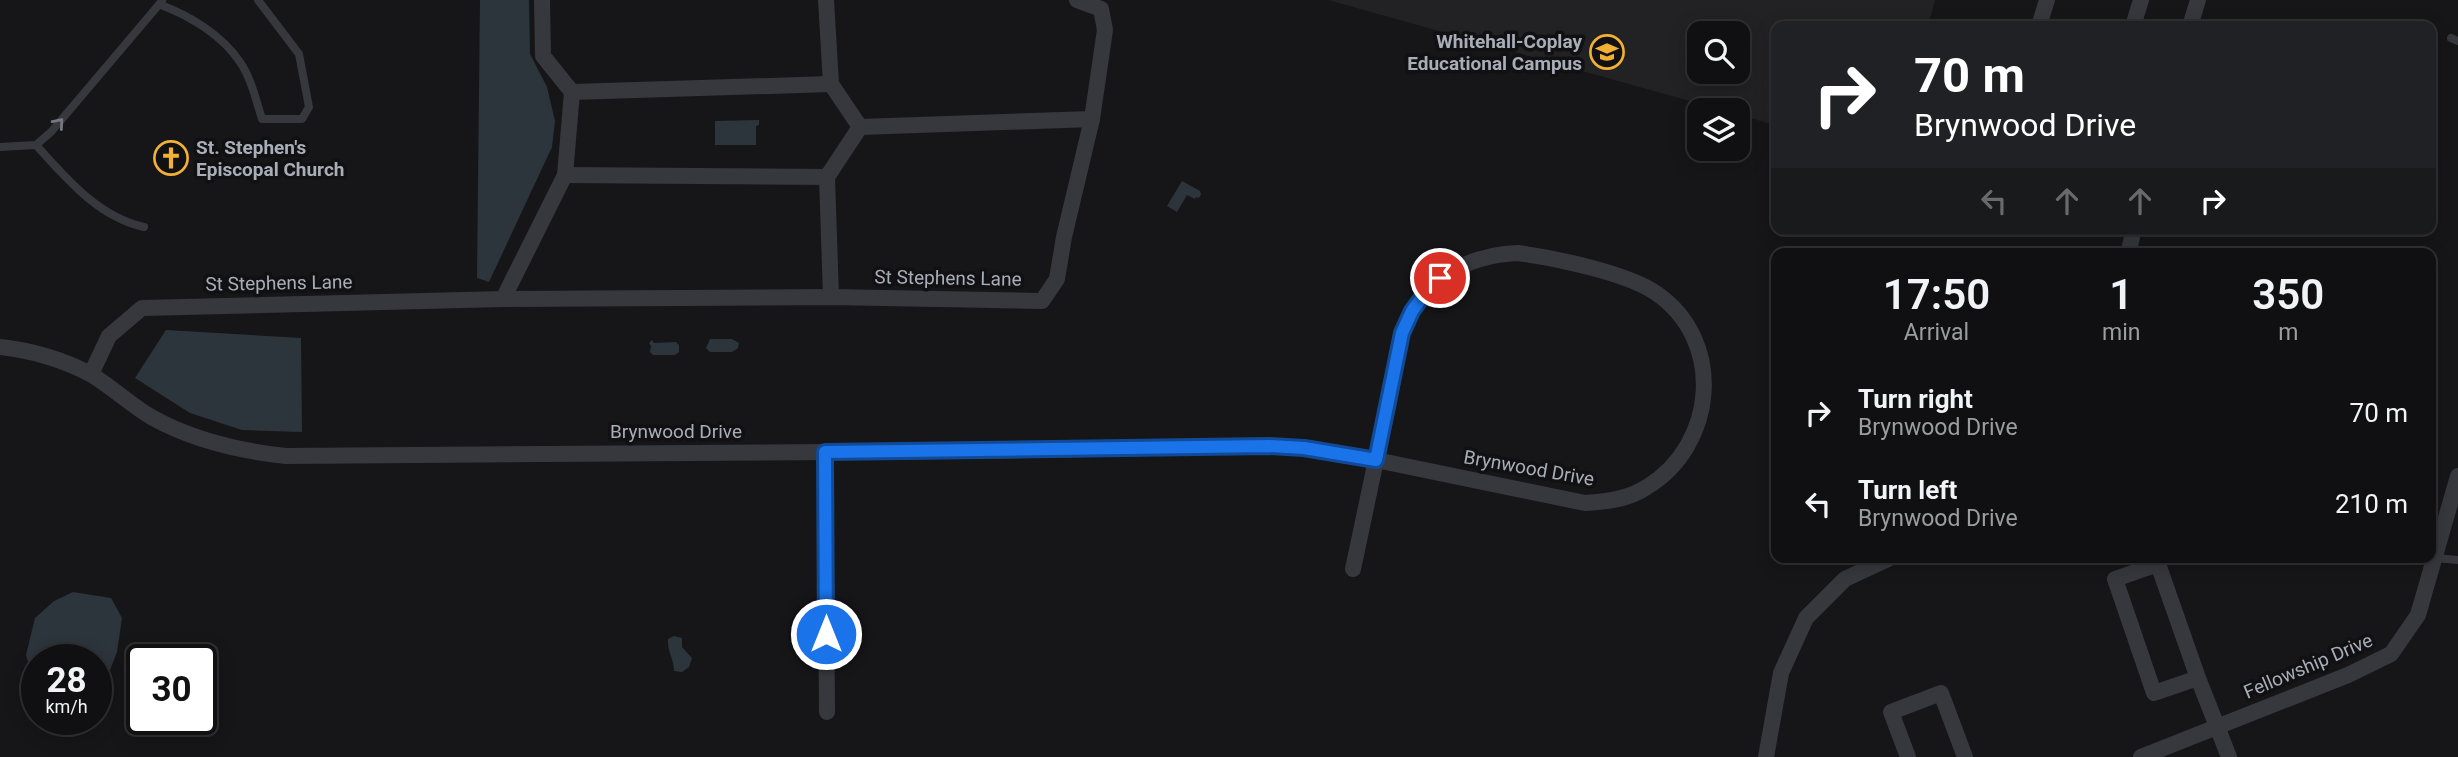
<!DOCTYPE html>
<html lang="en">
<head>
<meta charset="utf-8">
<style>
	:root { --surface:#101012; --page:#19191b; --text:#f1f3f6; --muted:#9c9d9f; --line:#303032 }
	body { margin:0; font-family:Roboto,sans-serif; background:var(--page); color:var(--text); height:100vh; display:flex; flex-direction:column; font-size:26px; white-space:nowrap }
	* { box-sizing:border-box; margin:0 }
	p { font-size:23px; color:var(--muted) }
	.icon { flex:none; width:38px; height:38px; fill:none; stroke:currentColor; stroke-width:2; stroke-linecap:round; stroke-linejoin:round }
	.map { position:relative; flex:1; overflow:hidden }
	.panel { position:absolute; left:1771px; top:248px; width:665px; height:315px; display:flex; flex-direction:column; background:var(--surface); border-radius:14px; box-shadow:0 4px 18px #0003,0 0 0 2px var(--line) }
	.panel>* { flex:none }
	.top-card { position:absolute; left:1771px; top:21px; width:665px; height:214px; border-radius:14px; box-shadow:0 4px 18px #0003,0 0 0 2px var(--line); background:#202124; color:#fff; overflow:hidden }
	.tools { position:absolute; left:1687px; top:21px; display:grid; gap:14px }
	.tools a { display:grid; place-items:center; width:63px; height:63px; border-radius:14px; background:var(--surface); box-shadow:0 4px 18px #0003,0 0 0 2px var(--line); font-size:35px }
	.speed { position:absolute; left:21px; top:644px; display:flex; gap:14px; font-size:35px; font-weight:700; text-align:center }
	.speed>* { display:grid; place-content:center; width:91px; height:91px; border-radius:50%; background:var(--surface); box-shadow:0 4px 18px #0003,0 0 0 2px var(--line); line-height:1 }
	.speed small { font-size:18px; font-weight:400 }
	.speed .limit { border:4px solid #111; border-radius:10px; background:#fff; color:#111 }
	.pin { position:absolute; display:grid; place-items:center; width:60px; height:60px; color:#fff; margin:-30px; border:4px solid #fff; border-radius:50%; box-shadow:0 2px 7px #0007 }
	.me { position:absolute; width:77px; margin:-38px; rotate:0deg; stroke-linejoin:round; filter:drop-shadow(0 0 5px #0008) }
	.turn { display:flex; align-items:center; gap:24px; height:147px; padding:0 28px; font-size:32px }
	.turn .icon { width:91px; height:91px; stroke-width:2.5 }
	.turn b { display:block; font-size:49px; line-height:60px }
	.lanes { display:flex; align-items:center; height:66px; padding:0 28px; background:#0003; justify-content:center; gap:35px; direction:ltr }
	.lanes .off { opacity:.35 }
	.eta { display:flex; justify-content:space-evenly; align-items:center; height:119px; text-align:center }
	.eta b { font-size:42px; font-weight:600; line-height:49px }
	ul { padding:0; list-style:none }
	li { display:flex; align-items:center; gap:21px; height:91px; padding:0 28px }
	li div { flex:1 }
	li b { display:block; font-size:26px }
	li em { font-style:normal }
	.map>svg:first-child { display:block }
	.built { fill:#222225; fill-rule:evenodd }
	.water { fill:#2c353c }
	.lines { fill:none; stroke-linecap:round; stroke-linejoin:round }
	.lane { stroke:#37383d; stroke-width:8 }
	.street { stroke:#37383d; stroke-width:16 }
	.oneway { stroke:#757881 }
	.route-casing { stroke:#114b97; stroke-width:18 }
	.route { stroke:#1a73e8; stroke-width:12 }
	.labels { text-anchor:middle; dominant-baseline:central; stroke-width:7; stroke-linejoin:round; paint-order:stroke }
	.poi-label { font-size:19px; font-weight:bold; fill:#a8adb8; stroke:#111113; text-anchor:end }
	.street-label { font-size:19px; fill:#a8adb8; stroke:#111113 }
</style>
</head>
<body>
<div class="map">
<svg width="2458" height="757" viewBox="0 0 2458 757">
	<rect width="100%" height="100%" fill="#161618"/>
	<path class="built" d="M1328,0h607l-7,26h-152v99l-38,-10v-5h-16zM1699,33h39v39h-39z"/>
	<g class="water">
		<path d="M480,0h49l1,54 17,33 8,34 -3,26 -63,135 -12,-4z"/>
		<path d="M759,120v5l-3,1v19h-41v-24z"/>
		<path d="M1182,181l18,10 1,3 -2,4 -3,-1 -1,2 -8,-4 -10,17 -10,-6z"/>
		<path d="M166,330l135,8 1,94 -60,-2 -52,-17 -55,-35z"/>
		<path d="M710,339h22l7,4 -1,5 -6,4h-22l-4,-4z"/>
		<path d="M652,340l2,3 22,-1 3,3v7l-4,3h-22l-3,-3 1,-6 -2,-3z"/>
		<path d="M73,592l38,6 11,20 -5,34 -9,23 -12,1v-16h-59v24l-3,-2 -8,-27 9,-37 19,-17z"/>
		<path d="M674,636l8,2v9l10,11 -3,9 -7,5 -8,-1c0,-12 -7,-20 -6,-32z"/>
	</g>
	<g class="lines">
		<g class="lane">
			<path d="M161,5c29,11 61,30 79,57 11,16 16,38 22,57h40l7,-12 -10,-53 -41,-54"/>
			<path d="M2451,38l7,3"/>
			<path d="M36,145c30,33 62,72 108,82"/>
			<path d="M0,147l36,-2 15,-13 111,-131"/>
			<path d="M2435,558l23,2"/>
		</g>
		<g class="street">
			<path d="M542,0l1,56 29,36 -7,83 -62,124 328,-2 211,4 15,-22 7,-42 28,-118 -232,8 -29,-43 -5,-84"/>
			<path d="M1077,0l24,9 4,21 -13,89"/>
			<path d="M2039,26l8,-26"/>
			<path d="M2133,26l8,-26"/>
			<path d="M2190,26l8,-26"/>
			<path d="M572,92l259,-8"/>
			<path d="M565,175l262,2 4,120"/>
			<path d="M827,177l33,-50"/>
			<path d="M1518,253c37,5 109,20 138,40 70,48 60,152 -9,194 -18,12 -40,15 -62,16l-209,-43c5,-23 11,-46 15,-69 4,-19 6,-40 11,-58 17,-52 65,-78 116,-80z"/>
			<path d="M2128,254l6,-25"/>
			<path d="M0,347c30,3 65,13 92,28 21,13 40,31 61,43 42,23 86,33 133,38l682,-5 301,-5 35,2 72,12 -23,109"/>
			<path d="M91,374l18,-38 33,-28 361,-9"/>
			<path d="M825,452l2,260"/>
			<path d="M2198,678l-44,15 -39,-114 43,-15 40,114 31,79"/>
			<path d="M1766,757l15,-84 25,-55 39,-39 45,-21"/>
			<path d="M1908,757l-17,-45 50,-19 24,64"/>
			<path d="M2141,757l207,-82 43,-21 27,-39 40,-139"/>
		</g>
	</g>
	<defs><path id="oneway-chevron" d="M-2-3.5L2.5 0L-2 3.5" fill="none" stroke-width="1.6" stroke-linecap="round" stroke-linejoin="round" transform="scale(1.75)"/></defs>
	<use class="oneway" href="#oneway-chevron" transform="translate(59 123) rotate(-49)"/>
	<g class="lines">
		<g class="route-casing">
			<path id="route" d="M826,634l-1,-182 444,-6 35,2 72,12 26,-127 10,-22 14,-19 14,-14"/>
		</g>
		<use href="#route" class="route"/>
	</g>
	<defs>
		<g id="school-ring" transform="scale(1.75)"><circle r="9.5" fill="#111113" stroke="#f2b134" stroke-width="1.5"/><path d="M0-5L7-2L0 1L-7-2ZM-4 1L0 2.5L4 1V4Q0 6-4 4Z" fill="#f2b134"/></g>
		<g id="church-ring" transform="scale(1.75)"><circle r="9.5" fill="#111113" stroke="#f2b134" stroke-width="1.5"/><path d="M-1.2-6h2.4v3.5h3.3v2.4h-3.3V6h-2.4V-.1h-3.3v-2.4h3.3Z" fill="#f2b134"/></g>
	</defs>
	<g fill-rule="evenodd">
		<use href="#school-ring" x="1607" y="52"/>
		<use href="#church-ring" x="171" y="158"/>
	</g>
	<g class="labels">
		<g class="poi-label">
			<text x="1582" y="41">Whitehall-Coplay<tspan x="1582" dy="22">Educational Campus</tspan></text>
			<text x="196" y="147" text-anchor="start">St. Stephen's<tspan x="196" dy="22">Episcopal Church</tspan></text>
		</g>
		<g class="street-label">
			<text transform="translate(948 278) rotate(1)">St Stephens Lane</text>
			<text transform="translate(279 283) rotate(-1)">St Stephens Lane</text>
			<text x="676" y="431">Brynwood Drive</text>
			<text transform="translate(1529 468) rotate(10)">Brynwood Drive</text>
			<text transform="translate(2308 666) rotate(-23)">Fellowship Drive</text>
		</g>
	</g>
</svg>
<div class="tools">
<a><svg class="icon" aria-label="search" viewBox="0 0 24 24"><circle cx="10" cy="10" r="6"/><path d="M15 15l6 6"/></svg></a>
<a><svg class="icon" aria-label="layers" viewBox="0 0 24 24"><path d="M12 4l9 5-9 5-9-5zM3 14l9 5 9-5"/></svg></a>
</div>
<div class="speed"><div>28<small>km/h</small></div><div class="limit">30</div></div>
<div class="pin" style="left:1440px;top:278px;background:#d93025"><svg class="icon" aria-label="arrive" viewBox="0 0 24 24"><path d="M6 21V4h12l-3 4 3 4H6"/></svg></div>
<svg class="me" style="left:826px;top:634px" viewBox="-20 -20 40 40"><circle r="17" fill="#1a73e8" stroke="#fff" stroke-width="3"/><path d="M0-11L8 9 0 5-8 9z" fill="#fff"/></svg>
<div class="top-card">
<div class="turn"><svg class="icon" aria-label="right" viewBox="0 0 24 24"><path d="M7 20v-9h11M14 6l5 5-5 5"/></svg><div><b>70 m</b>Brynwood Drive</div></div>
<div class="lanes"><svg class="icon off" aria-label="left" viewBox="0 0 24 24"><path d="M17 20v-9H6M10 6l-5 5 5 5"/></svg><svg class="icon off" aria-label="ahead" viewBox="0 0 24 24"><path d="M12 20V5M6 11l6-6 6 6"/></svg><svg class="icon off" aria-label="ahead" viewBox="0 0 24 24"><path d="M12 20V5M6 11l6-6 6 6"/></svg><svg class="icon" aria-label="right" viewBox="0 0 24 24"><path d="M7 20v-9h11M14 6l5 5-5 5"/></svg></div>
</div>
<section class="panel">
<div class="eta">
<div><b>17:50</b><p>Arrival</p></div>
<div><b>1</b><p>min</p></div>
<div><b>350</b><p>m</p></div>
</div>
<ul>
<li><svg class="icon" aria-label="right" viewBox="0 0 24 24"><path d="M7 20v-9h11M14 6l5 5-5 5"/></svg><div><b>Turn right</b><p>Brynwood Drive</p></div><em>70 m</em></li>
<li><svg class="icon" aria-label="left" viewBox="0 0 24 24"><path d="M17 20v-9H6M10 6l-5 5 5 5"/></svg><div><b>Turn left</b><p>Brynwood Drive</p></div><em>210 m</em></li>
</ul>
</section>
</div>
</body>
</html>
